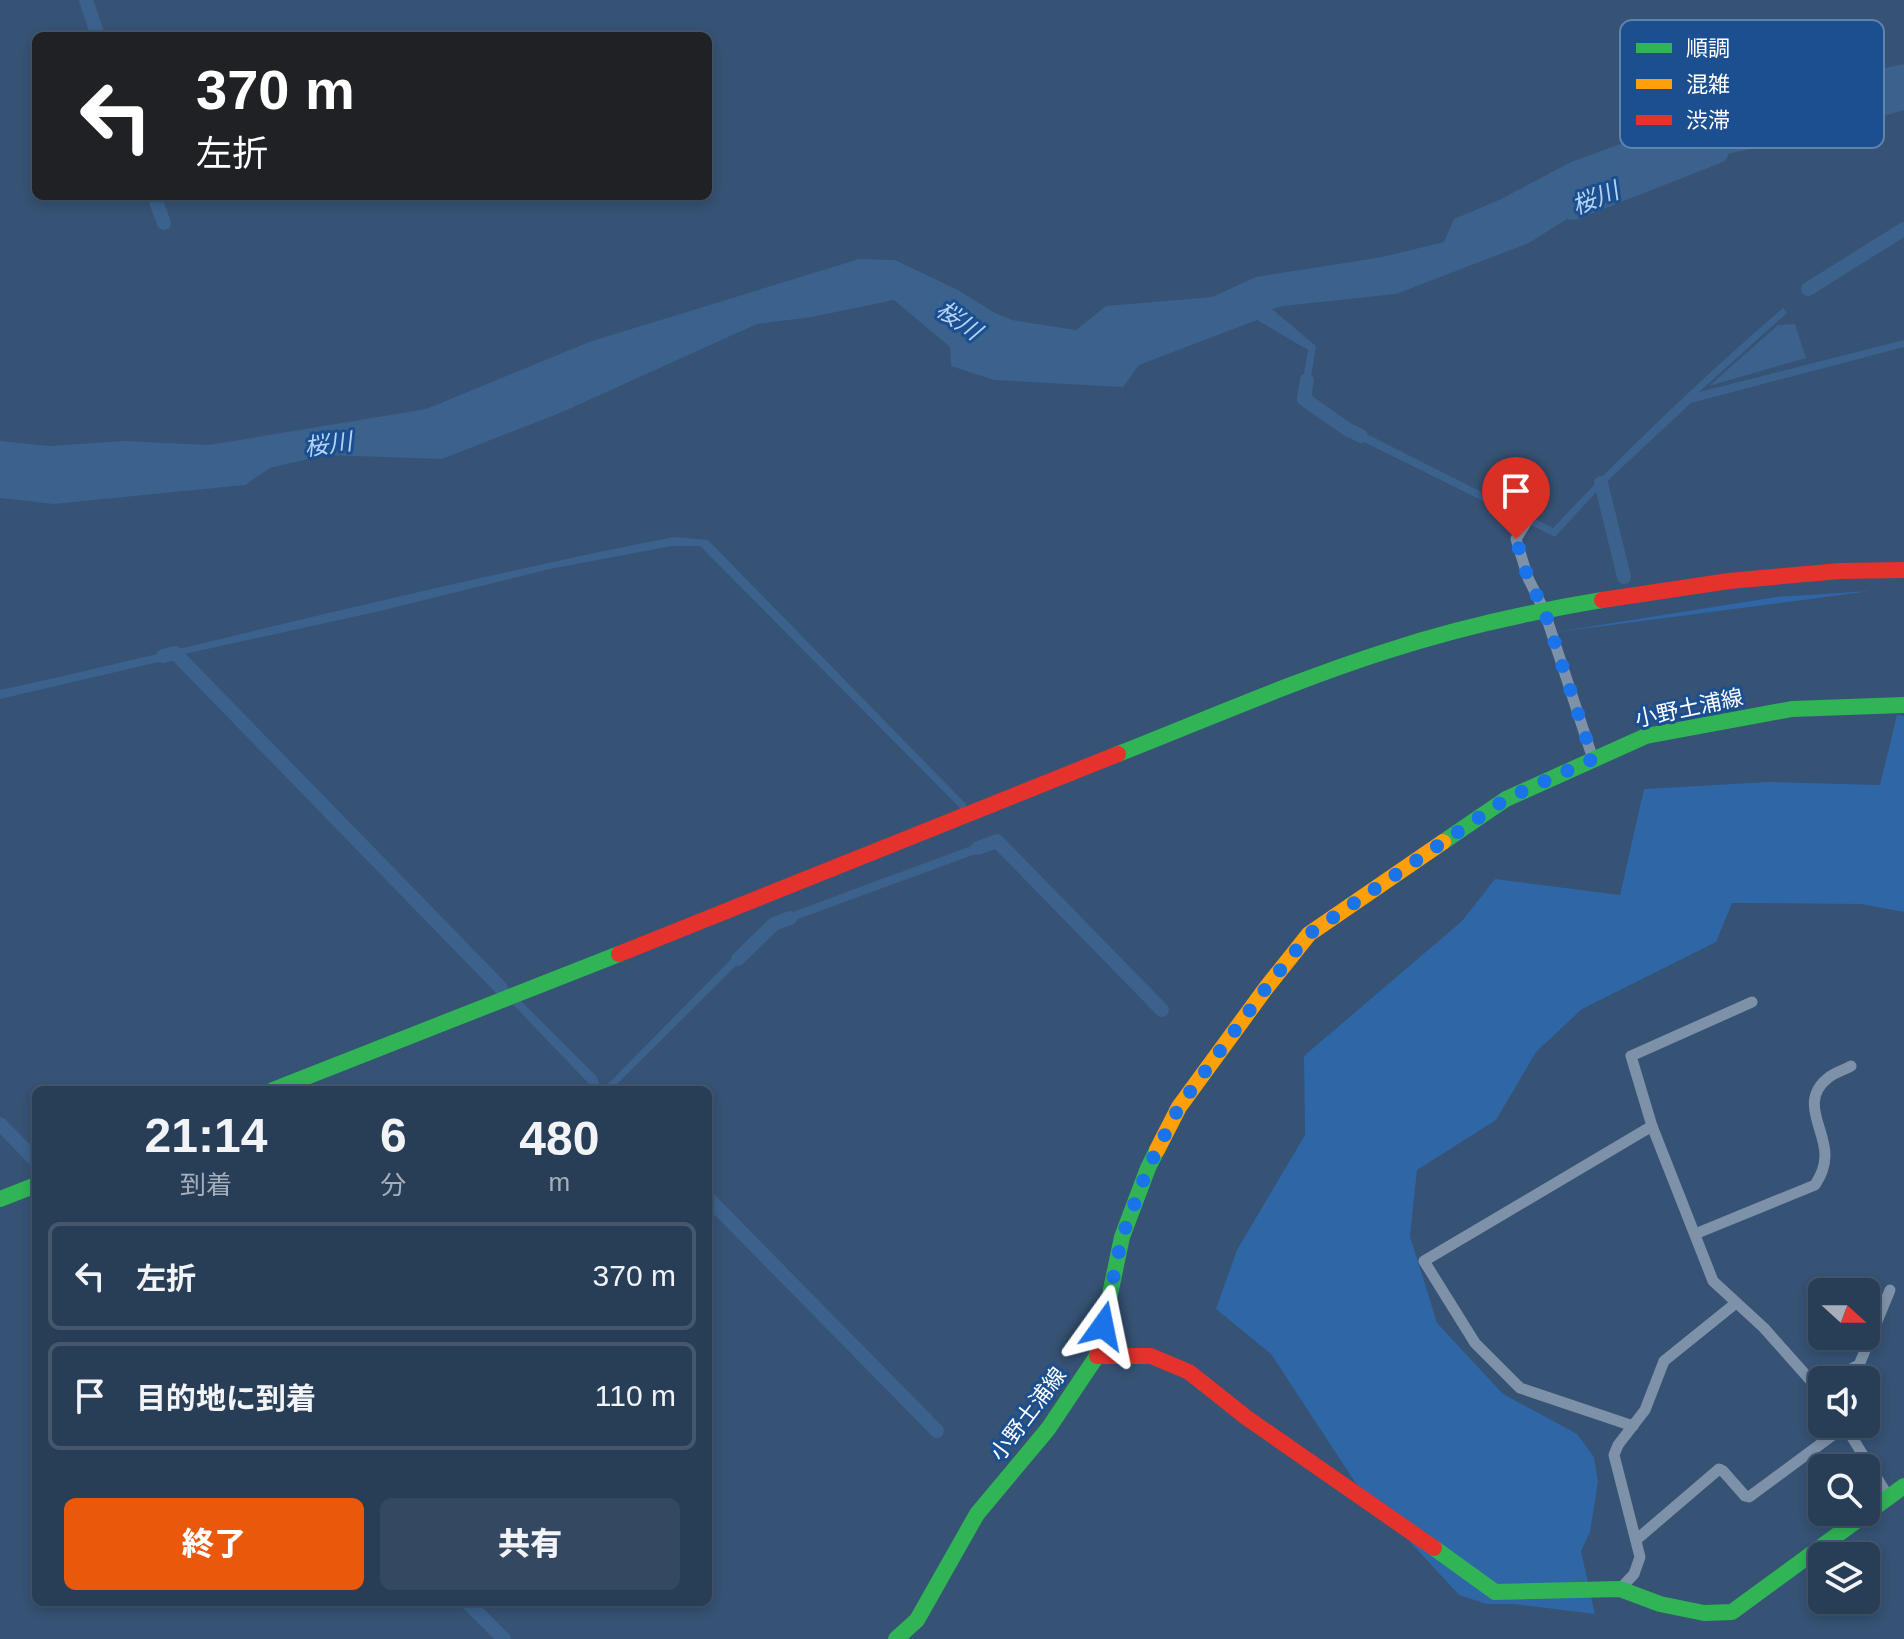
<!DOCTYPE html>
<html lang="ja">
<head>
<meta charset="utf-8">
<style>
	:root { --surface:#283e57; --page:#344961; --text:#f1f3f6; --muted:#a5aeba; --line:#44576d; --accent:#ea580c }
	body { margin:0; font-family:Arial,"Noto Sans JP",sans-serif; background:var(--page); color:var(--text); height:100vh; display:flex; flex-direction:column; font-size:30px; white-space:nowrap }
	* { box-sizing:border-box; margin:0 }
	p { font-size:26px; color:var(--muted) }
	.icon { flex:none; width:44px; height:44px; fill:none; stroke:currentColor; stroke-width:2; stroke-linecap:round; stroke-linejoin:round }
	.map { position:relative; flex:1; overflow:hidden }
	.panel { position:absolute; left:32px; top:1086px; width:680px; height:520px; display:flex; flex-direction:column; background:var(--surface); border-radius:12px; box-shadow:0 4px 12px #0003,0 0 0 2px var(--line) }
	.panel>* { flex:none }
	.banner { position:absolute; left:32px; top:32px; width:680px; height:168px; border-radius:12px; box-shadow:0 4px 12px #0003,0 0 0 2px var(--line); background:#202124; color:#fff; overflow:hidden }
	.needle { width:52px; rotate:111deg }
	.fabs { position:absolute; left:1808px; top:1278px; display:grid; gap:16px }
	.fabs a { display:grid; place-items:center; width:72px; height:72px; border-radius:12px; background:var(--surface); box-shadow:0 4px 12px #0003,0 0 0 2px var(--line); font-size:40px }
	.pin { position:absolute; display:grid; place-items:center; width:68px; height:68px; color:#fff; margin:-82px -34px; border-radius:50% 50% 50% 0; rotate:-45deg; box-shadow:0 0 8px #0007 }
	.pin .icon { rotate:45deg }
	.me { position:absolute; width:88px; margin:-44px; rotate:12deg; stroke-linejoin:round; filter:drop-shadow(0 0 6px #0008) }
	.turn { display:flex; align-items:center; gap:28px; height:168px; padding:0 32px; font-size:36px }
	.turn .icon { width:104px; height:104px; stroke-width:2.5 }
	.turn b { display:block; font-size:56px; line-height:68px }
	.eta { display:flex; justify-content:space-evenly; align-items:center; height:136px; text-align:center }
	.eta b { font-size:48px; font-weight:800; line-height:56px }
	.primary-button { display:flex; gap:16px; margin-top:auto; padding:16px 32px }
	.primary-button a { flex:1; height:92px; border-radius:12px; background:var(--accent); color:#fff; font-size:32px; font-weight:800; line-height:92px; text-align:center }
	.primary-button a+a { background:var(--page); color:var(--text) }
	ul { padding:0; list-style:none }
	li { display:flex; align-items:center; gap:24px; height:108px; margin:0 16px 12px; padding:0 16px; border:4px solid var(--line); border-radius:12px }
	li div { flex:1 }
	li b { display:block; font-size:30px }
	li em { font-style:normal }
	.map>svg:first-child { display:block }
	.green { fill:#2f66a5 }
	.water { fill:#3b618d }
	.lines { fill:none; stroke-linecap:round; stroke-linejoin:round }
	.canal { stroke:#3b618d; stroke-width:14 }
	.river { stroke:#3b618d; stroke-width:26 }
	.street { stroke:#7d92a8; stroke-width:11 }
	.fast { stroke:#30b455; stroke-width:16 }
	.slow { stroke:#ff9f0a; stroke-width:16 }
	.jam { stroke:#e5322d; stroke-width:16 }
	.route { stroke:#1a73e8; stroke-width:14; stroke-dasharray:0 25.2 }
	.labels { text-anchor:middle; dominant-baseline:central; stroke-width:6; stroke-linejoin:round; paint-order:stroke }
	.street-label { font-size:22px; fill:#fff; stroke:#1b4f8f }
	.water-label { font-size:24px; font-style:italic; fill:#b5d3f5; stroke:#1b4f8f }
	.key { fill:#1b4f8f; stroke:#5f84b1; stroke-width:2 }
	.key-label { font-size:22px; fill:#fff }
</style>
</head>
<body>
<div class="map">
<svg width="1904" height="1639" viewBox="0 0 1904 1639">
	<rect width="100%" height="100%" fill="#365274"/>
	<g class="green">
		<path d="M1871,591l-321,42 226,-36z"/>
		<path d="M1897,715l7,1v196l-43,-8 -129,-1 -16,39 -134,67 -46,43 -40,68 -79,50 -7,66 27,87 66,71 74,40 17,23 4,25 -8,50 -9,19 14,63 -82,-10h-26l-28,-9 -104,-113 -84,-128 -55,-45 21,-59 68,-115 -1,-79 158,-135 33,-42 125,16 24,-106 124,-7 112,3z"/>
	</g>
	<g class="water">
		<path d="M1904,64v46l-96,29 -62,11 -105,22 -112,71 -133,51 -113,12 -11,3 44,37 -8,50 -9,6 9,-52 -51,-30 -118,45 -16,22 -129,-7 -43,-14 -1,-19 -56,-47 -82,17 -55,7 -197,89 -118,46 -117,-4 -55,13 -25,17 -191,19 -54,-6v-57l50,5 74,-5 85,4 217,-36 163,-67 270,-83 36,1 63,30 37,23 17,7 64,10 30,-24 106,-9 44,-20 126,-20 62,-15 10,-23 47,-20 70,-37 120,-44 47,-8 52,-23z"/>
		<path d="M1783,308l4,5 -88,79 205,-52v7l-213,56 -91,85 -45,49 -211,-105 5,-7 204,103c73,-78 150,-151 230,-220z"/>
		<path d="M1795,324l11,34 -97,28 69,-61z"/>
		<path d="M674,537l34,3 258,264 -1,9 -265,-267h-28l-122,23 -170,42 -200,44 -4,3 -176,41v-9c225,-50 448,-109 674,-153z"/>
		<path d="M998,836l-3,11 -219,80 -5,-7z"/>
		<path d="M749,941l5,7 -143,142h-13l-8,-5 -88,-92 3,-8 91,91 5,10 4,1z"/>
	</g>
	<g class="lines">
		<g class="canal">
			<path d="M86,0l12,36"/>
			<path d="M154,196l10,27"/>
			<path d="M1808,289l96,-60"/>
			<path d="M1307,380l-3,19 43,30 14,7"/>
			<path d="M1601,483l23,94"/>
			<path d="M163,656l12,-3 326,335"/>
			<path d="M978,848l19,-7 165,169"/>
			<path d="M738,959l36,-35 16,-6"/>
			<path d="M0,1124l36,37"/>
			<path d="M708,1198l229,233"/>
			<path d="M467,1602l37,37"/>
		</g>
		<path class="river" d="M1573,207l143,-56"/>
		<g class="street">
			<path d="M1532,513l-16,26 12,39 16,32 49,149"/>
			<path d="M1752,1002l-121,54 21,70 61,155 51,47 56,63"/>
			<path d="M1695,1234l120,-49c6,-10 10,-18 10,-30 0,-27 -26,-54 3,-77 6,-5 16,-8 23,-12"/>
			<path d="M1829,1380l30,-15 31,-75"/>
			<path d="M1844,1424l44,72"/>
			<path d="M1633,1426l-113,-38 -45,-45 -51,-82 228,-135"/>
			<path d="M1636,1540l83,-71 4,2 22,25 4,1 96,-71"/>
			<path d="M1620,1589l14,-15 6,-17 -26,-102 4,-10 27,-35 19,-49 72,-58"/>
		</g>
		<g class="fast">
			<path d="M1118,754c89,-35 178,-74 269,-103 70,-23 143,-39 215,-51"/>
			<path d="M1443,842l63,-43 140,-63 146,-27 112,-4"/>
			<path d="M273,1090l346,-136"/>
			<path d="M0,1199l36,-14"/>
			<path d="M1434,1548l61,44 125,-3 40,15 44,9 28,-1 172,-126"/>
			<path d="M896,1639l21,-19 60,-106 71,-85 49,-73 25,-119 26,-69 9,-18"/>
		</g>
		<path class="slow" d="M1157,1150l22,-43 87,-119 43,-54 134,-92"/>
		<g class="jam">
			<path d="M1602,600l127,-19 111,-10 64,-1"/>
			<path d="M619,954l499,-200"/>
			<path d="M1097,1356h54l38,16 58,46 187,130"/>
		</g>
	</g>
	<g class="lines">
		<path class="route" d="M1103,1326l19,-89 26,-69 31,-61 87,-119 43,-54 197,-135 87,-40 -49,-149 -16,-32 -12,-39"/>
	</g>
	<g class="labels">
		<g class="street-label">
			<text transform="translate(1689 708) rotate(-12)">小野土浦線</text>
			<text transform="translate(1028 1414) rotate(-53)">小野土浦線</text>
		</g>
		<g class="water-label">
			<text transform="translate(1595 198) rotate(-22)">桜川</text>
			<text transform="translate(959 320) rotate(35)">桜川</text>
			<text transform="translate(328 444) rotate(-8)">桜川</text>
		</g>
	</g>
	<rect x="1620" y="20" width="264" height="128" rx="12" class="key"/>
	<rect x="1636" y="43" width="36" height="10" fill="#30b455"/>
	<rect x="1636" y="79" width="36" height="10" fill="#ff9f0a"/>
	<rect x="1636" y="115" width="36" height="10" fill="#e5322d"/>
	<g class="key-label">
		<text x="1686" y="56">順調</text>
		<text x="1686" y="92">混雑</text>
		<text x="1686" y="128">渋滞</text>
	</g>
</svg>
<div class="fabs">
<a><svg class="needle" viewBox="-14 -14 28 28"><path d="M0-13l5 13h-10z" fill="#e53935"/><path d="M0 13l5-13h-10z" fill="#a5aeba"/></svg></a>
<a><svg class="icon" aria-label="sound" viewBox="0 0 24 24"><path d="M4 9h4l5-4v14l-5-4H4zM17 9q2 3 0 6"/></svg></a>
<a><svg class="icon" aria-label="search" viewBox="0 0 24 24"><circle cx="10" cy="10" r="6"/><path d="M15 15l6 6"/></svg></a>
<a><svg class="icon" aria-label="layers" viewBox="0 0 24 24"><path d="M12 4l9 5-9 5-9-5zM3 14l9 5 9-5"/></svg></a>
</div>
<div class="pin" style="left:1516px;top:539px;background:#d93025"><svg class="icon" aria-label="arrive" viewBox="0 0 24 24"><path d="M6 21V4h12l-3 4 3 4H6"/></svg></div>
<svg class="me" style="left:1103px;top:1326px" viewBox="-20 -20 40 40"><path d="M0-17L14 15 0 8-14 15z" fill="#1a73e8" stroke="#fff" stroke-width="4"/></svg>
<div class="banner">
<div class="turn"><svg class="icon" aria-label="left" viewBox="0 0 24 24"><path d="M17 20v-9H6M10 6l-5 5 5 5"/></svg><div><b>370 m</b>左折</div></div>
</div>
<section class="panel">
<div class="eta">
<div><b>21:14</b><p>到着</p></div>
<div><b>6</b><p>分</p></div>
<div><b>480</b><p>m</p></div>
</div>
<ul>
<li><svg class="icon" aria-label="left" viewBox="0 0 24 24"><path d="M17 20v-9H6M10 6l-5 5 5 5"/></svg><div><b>左折</b></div><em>370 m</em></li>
<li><svg class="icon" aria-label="arrive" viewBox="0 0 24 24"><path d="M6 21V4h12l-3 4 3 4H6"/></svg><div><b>目的地に到着</b></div><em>110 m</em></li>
</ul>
<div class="primary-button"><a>終了</a><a>共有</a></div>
</section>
</div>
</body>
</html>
